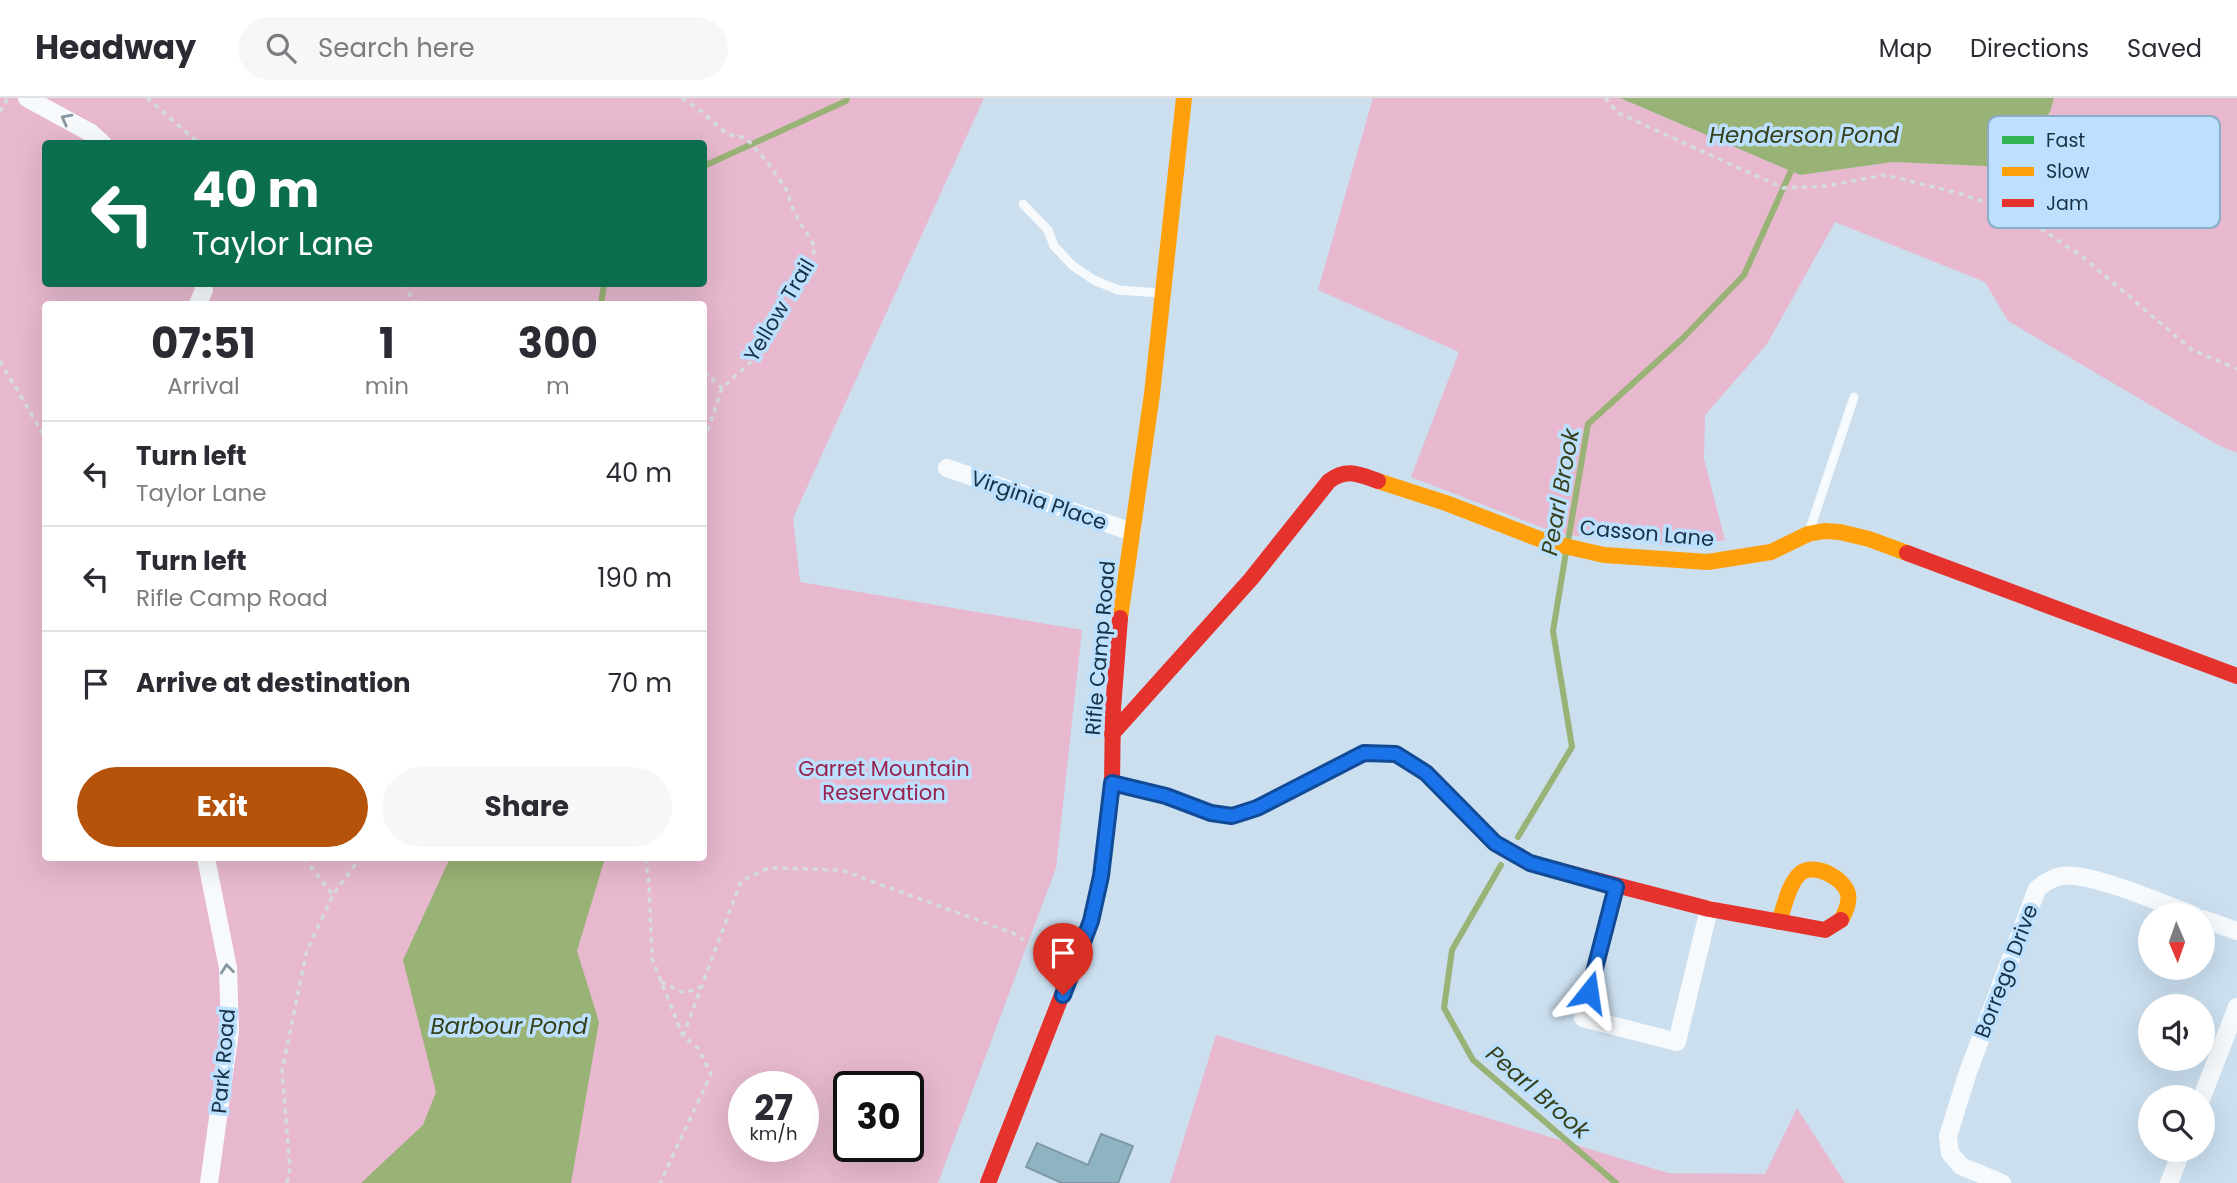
<!DOCTYPE html>
<html lang="en">
<head>
<meta charset="utf-8">
<style>
	:root { --surface:#fff; --page:#f7f7f7; --text:#2b2b33; --muted:#7c7c81; --line:#e1e1e2; --accent:#b45309 }
	body { margin:0; font-family:Poppins,sans-serif; background:var(--page); color:var(--text); height:100vh; display:flex; flex-direction:column; font-size:26px; white-space:nowrap }
	* { box-sizing:border-box; margin:0 }
	p { font-size:23px; color:var(--muted) }
	.icon { flex:none; width:38px; height:38px; fill:none; stroke:currentColor; stroke-width:2; stroke-linecap:round; stroke-linejoin:round }
	.map { position:relative; flex:1; overflow:hidden }
	.panel { position:absolute; left:42px; top:203px; width:665px; height:560px; display:flex; flex-direction:column; background:var(--surface); border-radius:7px; box-shadow:0 7px 28px #0002 }
	.panel>* { flex:none }
	.hud { position:absolute; left:42px; top:42px; width:665px; height:147px; border-radius:7px; box-shadow:0 7px 28px #0002; background:#0b6e4f; color:#fff; overflow:hidden }
	.needle { width:46px; rotate:178deg }
	.controls { position:absolute; left:2138px; top:805px; display:grid; gap:14px }
	.controls a { display:grid; place-items:center; width:77px; height:77px; border-radius:50%; background:var(--surface); box-shadow:0 7px 28px #0002; font-size:35px }
	.speed { position:absolute; left:728px; top:973px; display:flex; gap:14px; font-size:35px; font-weight:700; text-align:center }
	.speed>* { display:grid; place-content:center; width:91px; height:91px; border-radius:50%; background:var(--surface); box-shadow:0 7px 28px #0002; line-height:1 }
	.speed small { font-size:18px; font-weight:400 }
	.speed .limit { border:4px solid #111; border-radius:10px; background:#fff; color:#111 }
	.pin { position:absolute; display:grid; place-items:center; width:60px; height:60px; color:#fff; margin:-72px -30px; border-radius:50% 50% 50% 0; rotate:-45deg; box-shadow:0 0 7px #0007 }
	.pin .icon { rotate:45deg }
	.me { position:absolute; width:77px; margin:-38px; rotate:15deg; stroke-linejoin:round; filter:drop-shadow(0 0 5px #0008) }
	.turn { display:flex; align-items:center; gap:24px; height:147px; padding:0 35px; font-size:32px }
	.turn .icon { width:91px; height:91px; stroke-width:2.5 }
	.turn b { display:block; font-size:49px; line-height:60px }
	.eta { display:flex; justify-content:space-evenly; align-items:center; height:119px; text-align:center }
	.eta b { font-size:42px; font-weight:700; line-height:49px }
	.cta { display:flex; gap:14px; margin-top:auto; padding:14px 35px }
	.cta a { flex:1; height:80px; border-radius:42px; background:var(--accent); color:#fff; font-size:28px; font-weight:700; line-height:80px; text-align:center }
	.cta a+a { background:var(--page); color:var(--text) }
	ul { padding:0; list-style:none }
	li { display:flex; align-items:center; gap:21px; height:105px; padding:0 35px; border-top:2px solid var(--line) }
	li div { flex:1 }
	li b { display:block; font-size:26px }
	li em { font-style:normal }
	header { display:flex; align-items:center; gap:42px; box-sizing:border-box; height:98px; padding:0 35px; background:var(--surface); border-bottom:2px solid var(--line) }
	header strong { font-size:33px }
	nav { display:flex; gap:38px; margin-inline-start:auto; font-size:24px }
	.search { width:490px; height:63px; background:var(--page); display:flex; align-items:center; gap:18px; box-sizing:border-box; padding:0 24px; border-radius:38px; color:var(--muted); font-size:26px }
	.map>svg:first-child { display:block }
	.green { fill:#e7b8ce; fill-rule:evenodd }
	.water { fill:#99b275 }
	.lines { fill:none; stroke-linecap:round; stroke-linejoin:round }
	.stream { stroke:#99b275; stroke-width:6 }
	.building { fill:#8eb3c2; stroke:#7f9aa7; stroke-width:2 }
	.path { stroke:#d5dce1; stroke-width:3.5; stroke-dasharray:5 5; stroke-linecap:butt }
	.lane { stroke:#f7fafd; stroke-width:9 }
	.street { stroke:#f7fafd; stroke-width:18 }
	.fast { stroke:#30b455; stroke-width:16 }
	.slow { stroke:#ff9f0a; stroke-width:16 }
	.jam { stroke:#e5322d; stroke-width:16 }
	.oneway { stroke:#8896a0 }
	.route-casing { stroke:#114b97; stroke-width:18 }
	.route { stroke:#1a73e8; stroke-width:12 }
	.labels { text-anchor:middle; dominant-baseline:central; stroke-width:7; stroke-linejoin:round; paint-order:stroke }
	.street-label { font-size:21px; fill:#183144; stroke:#bce0fe }
	.park-label { font-size:21px; fill:#98234f; stroke:#bce0fe }
	.water-label { font-size:23px; font-style:italic; fill:#36411a; stroke:#bce0fe }
	.key { fill:#bce0fe; stroke:#8bacc6; stroke-width:2 }
	.key-label { font-size:19px; fill:#183144 }
</style>
</head>
<body>
<header>
<strong>Headway</strong>
<div class="search"><svg class="icon" aria-label="search" viewBox="0 0 24 24"><circle cx="10" cy="10" r="6"/><path d="M15 15l6 6"/></svg>Search here</div>
<nav><a>Map</a><a>Directions</a><a>Saved</a></nav>
</header>
<div class="map">
<svg width="2237" height="1085" viewBox="0 0 2237 1085">
	<rect width="100%" height="100%" fill="#cbdfef"/>
	<g class="green">
		<path d="M0,0h984l-191,420 7,64 282,48 -26,238 -118,315h-938zM46,46h658v140h-658zM46,206h658v554h-658zM744,989h59v59h-59zM849,989h59v59h-59z"/>
		<path d="M1373,0h247l180,77 93,-13 113,5 44,-55 4,-14h183v355l-19,-8 -210,-124 -23,-39 -150,-60 -68,122 -62,71 -1,44 21,81 -42,7 -124,-13 -148,-57 48,-125 -141,-62z"/>
		<path d="M1216,937l452,138 97,1 32,-66 48,75h-675z"/>
	</g>
	<g class="water">
		<path d="M1620,0h434l-4,14 -44,55 -113,-5 -93,13z"/>
		<path d="M450,760h155l-28,93 22,71 -28,161h-210l62,-58 13,-33 -33,-132z"/>
	</g>
	<g class="lines">
		<g class="stream">
			<path d="M704,68l142,-65 1,-3"/>
			<path d="M601,206l3,-20"/>
			<path d="M1568,443l20,-117 95,-86 61,-63 47,-104"/>
			<path d="M1518,739l54,-90 -19,-116 13,-79"/>
			<path d="M1501,767l-49,85 -8,58 29,52 143,123"/>
		</g>
	</g>
	<path class="building" d="M1101,1036l32,12 -15,37h-56l-36,-16 11,-24 51,22z"/>
	<g class="lines">
		<g class="path">
			<path d="M147,0l53,46"/>
			<path d="M682,0l19,13 26,23 19,4 24,27 17,26 7,21 21,35 -4,16 -16,15 -25,56 -20,29 -28,25 -18,54"/>
			<path d="M1605,0l13,15 165,75 43,-2 59,-11 73,18 60,20 66,45 108,92 45,19"/>
			<path d="M0,14l8,-14"/>
			<path d="M403,186l13,20"/>
			<path d="M0,263l46,78"/>
			<path d="M704,274l18,16"/>
			<path d="M304,760l29,37 27,-37"/>
			<path d="M645,760l4,25 3,76 31,77 15,12 13,26 -51,109"/>
			<path d="M661,884l23,11 17,-6"/>
			<path d="M683,938l58,-155 28,-13 72,2 172,63 32,21 3,15"/>
			<path d="M287,1085l3,-15 -8,-97 25,-121 26,-55"/>
		</g>
		<g class="lane">
			<path d="M1023,106l25,26 6,16 19,20 21,14 24,10 42,3"/>
			<path d="M1810,431l44,-132"/>
		</g>
		<g class="street">
			<path d="M27,0l64,35 12,11"/>
			<path d="M198,206l6,-14 -1,-6"/>
			<path d="M947,370l185,64"/>
			<path d="M206,760l22,110 2,63 -21,152"/>
			<path d="M1616,789l-33,131 94,24 32,-133"/>
			<path d="M2203,821l34,12"/>
			<path d="M2202,999l35,-90"/>
			<path d="M2002,1085l-41,-17 -11,-13 -2,-17 20,-64 69,-183c7,-6 15,-11 24,-13 28,-5 104,29 133,39"/>
			<path d="M2169,1085l13,-33"/>
		</g>
		<path class="fast" d="M1112,685l54,13 45,17 21,3 25,-8 107,-55 32,1 30,19 19,20"/>
		<g class="slow">
			<path d="M1378,383l68,22 101,39 57,13 104,7 63,-10 37,-18 16,-3 16,1 29,7 38,14"/>
			<path d="M1120,520l32,-224 32,-296"/>
			<path d="M1779,824c5,-14 10,-41 23,-50 14,-9 43,7 46,22 2,9 -3,19 -7,26"/>
		</g>
		<g class="jam">
			<path d="M1907,455l330,123"/>
			<path d="M1112,636l139,-155 78,-98c18,-13 29,-7 49,0"/>
			<path d="M1445,695l50,50 35,20 179,46 116,21 16,-10"/>
			<path d="M988,1085l103,-262 10,-45 11,-93 1,-74 7,-91"/>
		</g>
	</g>
	<defs><path id="oneway-chevron" d="M-2-3.5L2.5 0L-2 3.5" fill="none" stroke-width="1.6" stroke-linecap="round" stroke-linejoin="round" transform="scale(1.75)"/></defs>
	<g class="oneway">
		<use href="#oneway-chevron" transform="translate(66 21) rotate(-152)"/>
		<use href="#oneway-chevron" transform="translate(227 871) rotate(-96)"/>
	</g>
	<g class="lines">
		<g class="route-casing">
			<path id="route" d="M1063,897l28,-74 10,-45 11,-93 54,13 45,17 21,3 25,-8 107,-55 32,1 30,19 69,70 35,20 86,24 -27,105"/>
		</g>
		<use href="#route" class="route"/>
	</g>
	<g class="labels">
		<g class="street-label">
			<text transform="translate(779 212) rotate(-59)">Yellow Trail</text>
			<text transform="translate(1039 402) rotate(19)">Virginia Place</text>
			<text transform="translate(1647 435) rotate(5)">Casson Lane</text>
			<text transform="translate(1100 550) rotate(-85)">Rifle Camp Road</text>
			<text transform="translate(2006 873) rotate(-69)">Borrego Drive</text>
			<text transform="translate(223 963) rotate(-85)">Park Road</text>
		</g>
		<g class="park-label">
			<text x="884" y="670">Garret Mountain<tspan x="884" dy="24">Reservation</tspan></text>
		</g>
		<g class="water-label">
			<text x="1804" y="37">Henderson Pond</text>
			<text transform="translate(1560 394) rotate(-80)">Pearl Brook</text>
			<text x="509" y="928">Barbour Pond</text>
			<text transform="translate(1538 994) rotate(41)">Pearl Brook</text>
		</g>
	</g>
	<rect x="1988" y="18" width="232" height="112" rx="10" class="key"/>
	<rect x="2002" y="38" width="32" height="8" fill="#30b455"/>
	<rect x="2002" y="69" width="32" height="9" fill="#ff9f0a"/>
	<rect x="2002" y="101" width="32" height="8" fill="#e5322d"/>
	<g class="key-label">
		<text x="2046" y="49">Fast</text>
		<text x="2046" y="80">Slow</text>
		<text x="2046" y="112">Jam</text>
	</g>
</svg>
<div class="controls">
<a><svg class="needle" viewBox="-14 -14 28 28"><path d="M0-13l5 13h-10z" fill="#e53935"/><path d="M0 13l5-13h-10z" fill="#7c7c81"/></svg></a>
<a><svg class="icon" aria-label="sound" viewBox="0 0 24 24"><path d="M4 9h4l5-4v14l-5-4H4zM17 9q2 3 0 6"/></svg></a>
<a><svg class="icon" aria-label="search" viewBox="0 0 24 24"><circle cx="10" cy="10" r="6"/><path d="M15 15l6 6"/></svg></a>
</div>
<div class="speed"><div>27<small>km/h</small></div><div class="limit">30</div></div>
<div class="pin" style="left:1063px;top:897px;background:#d93025"><svg class="icon" aria-label="arrive" viewBox="0 0 24 24"><path d="M6 21V4h12l-3 4 3 4H6"/></svg></div>
<svg class="me" style="left:1589px;top:894px" viewBox="-20 -20 40 40"><path d="M0-17L14 15 0 8-14 15z" fill="#1a73e8" stroke="#fff" stroke-width="4"/></svg>
<div class="hud">
<div class="turn"><svg class="icon" aria-label="left" viewBox="0 0 24 24"><path d="M17 20v-9H6M10 6l-5 5 5 5"/></svg><div><b>40 m</b>Taylor Lane</div></div>
</div>
<section class="panel">
<div class="eta">
<div><b>07:51</b><p>Arrival</p></div>
<div><b>1</b><p>min</p></div>
<div><b>300</b><p>m</p></div>
</div>
<ul>
<li><svg class="icon" aria-label="left" viewBox="0 0 24 24"><path d="M17 20v-9H6M10 6l-5 5 5 5"/></svg><div><b>Turn left</b><p>Taylor Lane</p></div><em>40 m</em></li>
<li><svg class="icon" aria-label="left" viewBox="0 0 24 24"><path d="M17 20v-9H6M10 6l-5 5 5 5"/></svg><div><b>Turn left</b><p>Rifle Camp Road</p></div><em>190 m</em></li>
<li><svg class="icon" aria-label="arrive" viewBox="0 0 24 24"><path d="M6 21V4h12l-3 4 3 4H6"/></svg><div><b>Arrive at destination</b></div><em>70 m</em></li>
</ul>
<div class="cta"><a>Exit</a><a>Share</a></div>
</section>
</div>
</body>
</html>
